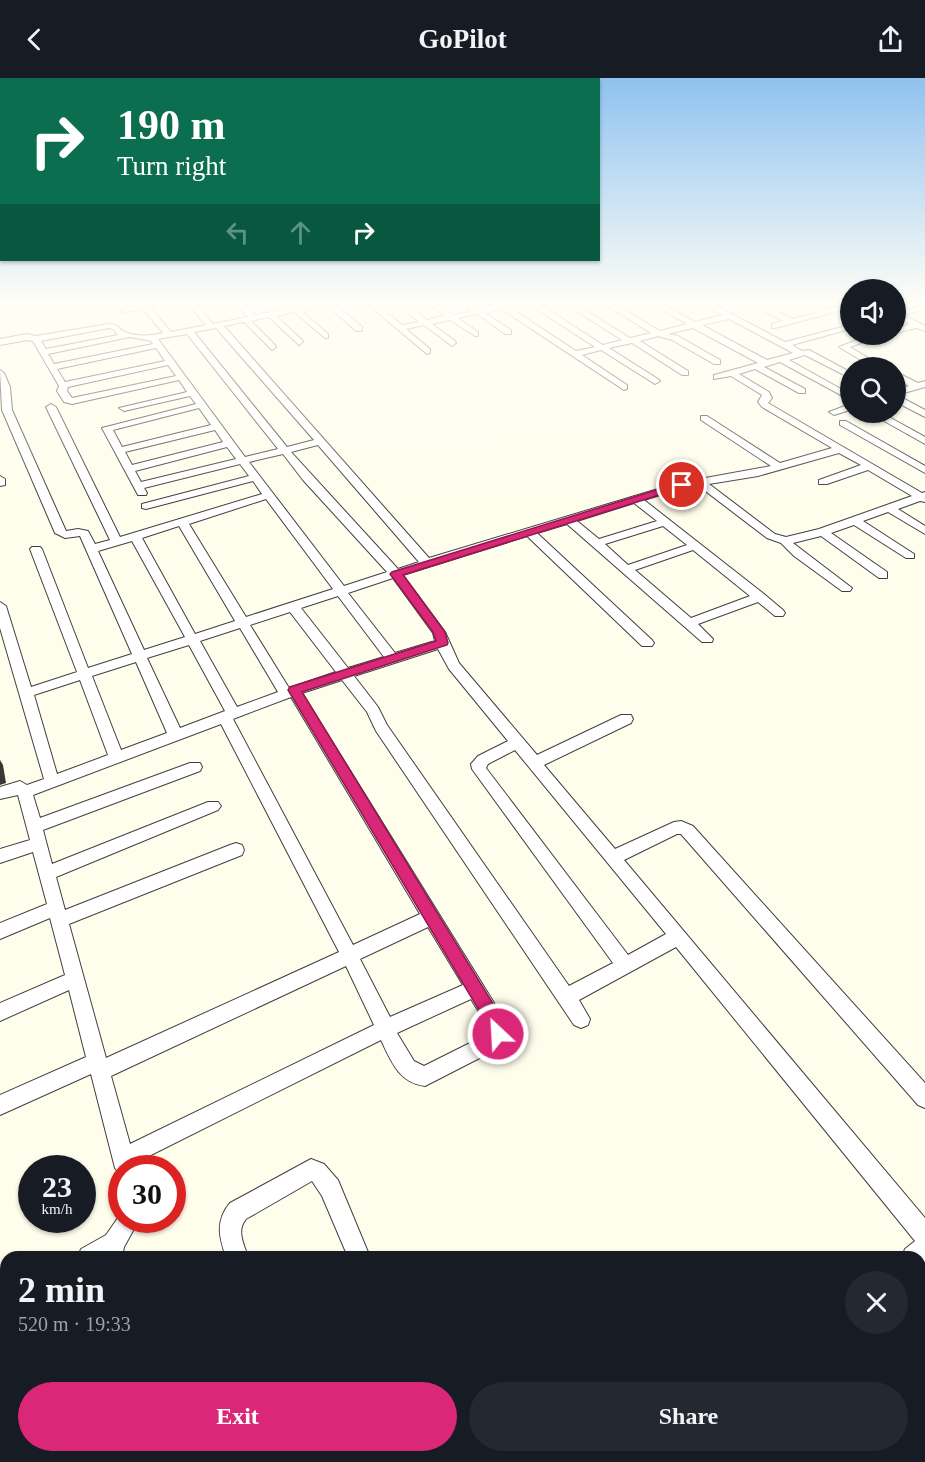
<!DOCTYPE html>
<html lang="en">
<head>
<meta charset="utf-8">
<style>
	:root { --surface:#171b24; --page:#242831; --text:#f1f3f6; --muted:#9ea1a6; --accent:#db2777 }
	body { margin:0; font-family:"Times New Roman",serif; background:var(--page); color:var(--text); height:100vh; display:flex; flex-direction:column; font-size:22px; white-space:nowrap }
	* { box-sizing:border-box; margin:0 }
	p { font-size:20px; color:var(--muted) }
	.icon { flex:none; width:33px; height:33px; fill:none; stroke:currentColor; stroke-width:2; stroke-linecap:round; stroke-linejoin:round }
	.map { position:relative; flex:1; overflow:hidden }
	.details { position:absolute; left:0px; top:1173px; width:926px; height:212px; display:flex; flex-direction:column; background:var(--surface); border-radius:18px 18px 0 0; box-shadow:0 2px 4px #0004 }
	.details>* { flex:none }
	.top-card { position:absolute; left:0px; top:0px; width:600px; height:183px; box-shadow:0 2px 4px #0004; background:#0b6e4f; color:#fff; overflow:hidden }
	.buttons { position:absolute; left:840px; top:201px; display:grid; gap:12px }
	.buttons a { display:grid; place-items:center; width:66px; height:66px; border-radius:50%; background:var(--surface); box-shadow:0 2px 4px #0004; font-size:30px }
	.speed { position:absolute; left:18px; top:1077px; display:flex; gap:12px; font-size:30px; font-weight:700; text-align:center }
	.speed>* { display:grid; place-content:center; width:78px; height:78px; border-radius:50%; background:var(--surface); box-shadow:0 2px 4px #0004; line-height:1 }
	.speed small { font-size:15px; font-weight:400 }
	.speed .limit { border:9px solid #d22; background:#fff; color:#111 }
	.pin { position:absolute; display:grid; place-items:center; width:51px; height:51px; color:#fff; margin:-26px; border:3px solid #fff; border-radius:50%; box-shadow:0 2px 6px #0007 }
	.me { position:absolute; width:66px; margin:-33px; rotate:335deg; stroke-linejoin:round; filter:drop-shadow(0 0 4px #0008) }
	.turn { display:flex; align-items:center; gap:21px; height:126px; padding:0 18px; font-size:27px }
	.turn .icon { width:78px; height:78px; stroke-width:2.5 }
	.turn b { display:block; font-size:42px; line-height:51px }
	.lanes { display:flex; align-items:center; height:57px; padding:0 18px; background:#0003; justify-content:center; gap:30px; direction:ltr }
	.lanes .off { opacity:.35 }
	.round { display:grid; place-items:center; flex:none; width:63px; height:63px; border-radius:32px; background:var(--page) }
	.headline { display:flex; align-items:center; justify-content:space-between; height:102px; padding:0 18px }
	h1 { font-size:36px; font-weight:700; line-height:45px }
	.button { display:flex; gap:12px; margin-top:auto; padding:12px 18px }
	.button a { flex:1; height:69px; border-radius:36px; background:var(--accent); color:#fff; font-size:24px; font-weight:700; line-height:69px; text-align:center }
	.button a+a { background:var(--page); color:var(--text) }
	header { display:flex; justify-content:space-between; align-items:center; height:78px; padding:0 18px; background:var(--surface); font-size:27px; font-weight:700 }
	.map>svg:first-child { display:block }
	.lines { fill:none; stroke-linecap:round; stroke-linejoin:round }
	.minor-casing { stroke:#404040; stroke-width:2 }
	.minor { fill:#fff; fill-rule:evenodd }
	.shaded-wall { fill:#3c3732 }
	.route { fill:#db2777; stroke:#8e194d; stroke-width:1.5 }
</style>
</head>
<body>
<header><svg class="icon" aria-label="back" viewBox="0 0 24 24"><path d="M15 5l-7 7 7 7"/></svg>GoPilot<svg class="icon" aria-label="share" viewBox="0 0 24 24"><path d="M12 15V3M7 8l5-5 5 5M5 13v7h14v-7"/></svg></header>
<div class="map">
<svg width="925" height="1384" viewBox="0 0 925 1384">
	<rect width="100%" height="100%" fill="#fffdec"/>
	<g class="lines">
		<g class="minor-casing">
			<g id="minor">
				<path d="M138,224h31l-19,5 21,25 35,-7 -20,-23h8l19,22 35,-7 -14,-15h9l13,13 65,-13h17l-3,2 27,23v4h-6l-28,-25 -26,5 26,23v4h-3l-31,-26 -18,4 26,24 1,2 -4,3 -30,-28 -18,4 24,24 1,2 -4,3 -28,-28 -20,4 205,232 249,-75 93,-17 -70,-46v-4h6l73,47 52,-15 -70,-41 -4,-5 4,-7 -31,-19 -17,3v-4l44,-12 -65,-35 -25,6 10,2 42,24v4h-6l-42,-24 -14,-4 -18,5 48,30v4h-6l-50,-32 -23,5 49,31 2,2 -5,3 -54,-34 -19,5 45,30v4l-3,1 -123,-81 -16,4 26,17v4h-6l-28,-20 -19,4 20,14v4h-3l-25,-16 -18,4 23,17 1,2 -4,3 -28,-21 -18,4 24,20v4l-3,1 -62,-52h9l28,23 17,-3 -24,-20h9l23,18 18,-4 -19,-14h9l18,13 18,-4 -11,-9h10l9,7 17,-4 -4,-3 17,1 4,2 -4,2 67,44 19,-4 -69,-45h10l67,43 19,-5 -60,-38h10l58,36 21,-5 -50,-31h10l49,29 27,-7 -39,-22h10l37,20 28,-7 -24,-13h10l76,40 65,-17v4l-58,16 10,6 7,-1 41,22v6l-45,-23 -16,5 61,34v6l-70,-38 -16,5 41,22v4h-6l-44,-24 -16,5 30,18 3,6 -4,5 154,90 3,-1v10l-5,-1 -22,8 27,17v8l-37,-22 -25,9 51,33v4h-8l-52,-33 -23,8 56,39v6h-8l-58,-42 -28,7 59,45 -2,3h-8l-48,-35 -13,-13 -14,-5 -67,-51 -17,1 -39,12 120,94 19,16 2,3 -2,3h-8l-17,-14 -60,22 15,15 -1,3h-10l-135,-118 -30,9 115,107 2,3 -2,3h-10l-115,-110 -124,39 42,57 14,31 78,92 84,-40h10l2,4 -2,4 -87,42 71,84 59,-27 7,-1 12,5 232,257v25l-7,-3 -237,-271h-4l-53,26 301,358v44l-4,3 -1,-8h-18l3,-8 10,-8 -239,-294 -97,53 11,19 -2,6 -7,3 -7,-3 -198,-294 -9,-19 -25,-32 -40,13 202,326 4,15 -5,12 -78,40c-26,-3 -34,-25 -44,-46l-246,123 1,5h-14v9l-7,-9 -24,-94 -91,41v-20l86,-38 -17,-67 -69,31v-18l65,-28 -15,-57 -50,21v-16l47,-19 -14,-52 -33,11v-14l30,-9 -12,-45 -18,4v-12l20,-6 7,4 17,-6 -44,-151v-26l6,4 25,81 46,-15 -47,-123 2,-2h8l2,2 46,119 44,-14 -52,-118 -15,2 -10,-5 -53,-123 -2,-40 4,3 6,14 2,23 54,121 12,-2 10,2 7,13 15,-4 -64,-133 5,-3 5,3 64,130 142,-43 -9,-13 -107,28 -4,-1v-4l107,-28 -9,-12 -96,24 3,5 -1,2h-8l-36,-67 94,-24 -6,-8 -66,15 -5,-3 68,-16 -8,-12 -107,24 -8,-2 -7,-11 2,-5 -26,-45 -6,-1 -27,5v-6l27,-5 9,2 73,-12c11,1 9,5 16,8 10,5 27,4 38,1l-20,-24 -19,3 -4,-2 20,-5zM729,241l64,34 -26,7 -65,-35zM109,250l4,1 5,6 -72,14 -5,-8zM216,250l98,112 -27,7 -93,-115zM187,256l91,115 -33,8 -87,-118zM130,259l21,4 2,3 -99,20 -6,-10zM156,270l9,13 -100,21 -8,-13zM168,287l8,11 -104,22 -5,-7 1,-4zM199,330l12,17 -89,22 -9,-17zM215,352l8,12 -91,23 -7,-13zM318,367l101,117 -21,7 -107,-117zM227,369l9,12 -95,23 -6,-11zM839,375l22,12 -42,15v4h8l41,-14 44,26 -93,33 -33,8 -11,-3 -66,-50 49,-8zM283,376l20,26 84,92 -43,14 -95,-124zM266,421l67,90 -87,28 -57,-93zM634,425l23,18 -58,18 -22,-18zM179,448l56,95 -40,13 -53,-96zM663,448l24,19 -59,20 -23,-21zM132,463l53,96 -41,13 -46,-99zM693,472l57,46 -59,22 -56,-48zM393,500l40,55 2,8 -40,12 -47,-60zM338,518l46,61 -36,11 -47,-60zM290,534l46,60 -47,16 -39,-63zM240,550l38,64 -41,15 -37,-66zM189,567l36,66 -45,17 -33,-70zM438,571l11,20 59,72 -30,15 -7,8 1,5 141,194 -44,23 -182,-261 -9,-18 -24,-31zM136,584l31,71 -46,17 -29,-74zM80,602l28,75 -51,19 -23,-79zM291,619l129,217 -67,31 -120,-226zM221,646l118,228 -233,106 -37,-134 173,-69 2,-5 -2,-5 -6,-2 -6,2 -165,65 -9,-33 162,-67 3,-4 -3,-4h-10l-156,62 -9,-34 157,-59 2,-4 -2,-4h-10l-150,55 -7,-23zM515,672l151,184 -38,21 -142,-187 2,-4zM428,849l35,58 -73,32 -30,-58zM346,888l28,59 -244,119 -19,-68zM471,921l17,28v7l-64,32 -10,-5 -17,-28z"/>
				<path d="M748,224h10l34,17 24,-6 -19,-11h11l16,8 26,-6v4l-75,20h-3v-4l11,-3z"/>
				<path d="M925,227v4l-21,6 21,11v5l-9,-3 -20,5v-4l14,-5 -14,-7v-5z"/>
				<path d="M872,256h14l-36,13 35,21h-11l-35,-21z"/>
				<path d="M896,294l22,11 7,-2v6l-28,8 28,15v7l-29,-15v-12l13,-4 -13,-8z"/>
				<path d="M850,326v6l-16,5 -5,-3z"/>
				<path d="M868,334h12l45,25v7z"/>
				<path d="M840,343h6l79,45v7l-85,-48z"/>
				<path d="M0,398l5,3v6l-5,1z"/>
				<path d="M311,1081l13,5 14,16 32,77h-22l-26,-61 -10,-15 -66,38c-10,12 -2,25 2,38h-22c-7,-20 -11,-36 4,-54z"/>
				<path d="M122,1134v8h17l-15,27 -2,10h-44l3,-8 25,-14z"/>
				<path d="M920,1195l5,2v28l-5,-3z"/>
				<path d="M6,1213v24l-6,3v-24z"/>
				<path d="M144,1378h26l1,6h-26z"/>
				<path d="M290,1378h26l2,6h-26z"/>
				<path d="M430,1378h27l2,6h-26z"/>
				<path d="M607,1378h30l-3,6h-29z"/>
				<path d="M712,1378h27l2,6h-26z"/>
				<path d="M808,1378h28l2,6h-27z"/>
			</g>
		</g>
		<use href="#minor" class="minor"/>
	</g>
	<path class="shaded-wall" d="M0,682l3,5 3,18 -6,2z"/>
	<linearGradient id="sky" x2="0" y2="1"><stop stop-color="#8fc2f0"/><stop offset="0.54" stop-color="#fffef6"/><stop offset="1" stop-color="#fffef6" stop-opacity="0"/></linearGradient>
	<rect width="925" height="418" fill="url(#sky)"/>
	<path class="route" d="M682,404l5,3 -2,2 -282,88 42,57 3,11 -1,2 -145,47 201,328 4,14 -3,5 -6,3 -6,-3 -3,-12 -201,-337 2,-3 146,-46 -3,-9 -43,-58 2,-2z"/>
</svg>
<div class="buttons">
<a><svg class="icon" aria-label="sound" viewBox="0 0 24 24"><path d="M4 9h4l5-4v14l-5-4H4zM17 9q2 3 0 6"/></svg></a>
<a><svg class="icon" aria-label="search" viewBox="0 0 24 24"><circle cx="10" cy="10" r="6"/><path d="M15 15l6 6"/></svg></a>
</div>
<div class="speed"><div>23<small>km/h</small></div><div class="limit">30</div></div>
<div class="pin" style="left:682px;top:407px;background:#d93025"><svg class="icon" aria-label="arrive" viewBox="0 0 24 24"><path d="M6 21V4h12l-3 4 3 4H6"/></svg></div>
<svg class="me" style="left:498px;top:956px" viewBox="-20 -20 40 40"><circle r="17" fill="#db2777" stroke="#fff" stroke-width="3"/><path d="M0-11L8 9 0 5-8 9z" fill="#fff"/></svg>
<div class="top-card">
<div class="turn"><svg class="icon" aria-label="right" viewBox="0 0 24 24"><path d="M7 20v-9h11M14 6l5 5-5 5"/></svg><div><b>190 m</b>Turn right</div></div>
<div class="lanes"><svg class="icon off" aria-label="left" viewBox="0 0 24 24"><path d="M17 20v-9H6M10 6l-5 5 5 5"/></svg><svg class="icon off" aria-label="ahead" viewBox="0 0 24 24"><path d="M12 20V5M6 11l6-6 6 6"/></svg><svg class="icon" aria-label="right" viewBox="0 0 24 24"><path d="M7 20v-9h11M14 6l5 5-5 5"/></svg></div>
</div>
<section class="details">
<div class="headline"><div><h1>2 min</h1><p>520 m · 19:33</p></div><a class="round"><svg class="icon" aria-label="close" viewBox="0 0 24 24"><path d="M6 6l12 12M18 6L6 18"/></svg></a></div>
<div class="button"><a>Exit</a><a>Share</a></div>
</section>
</div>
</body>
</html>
